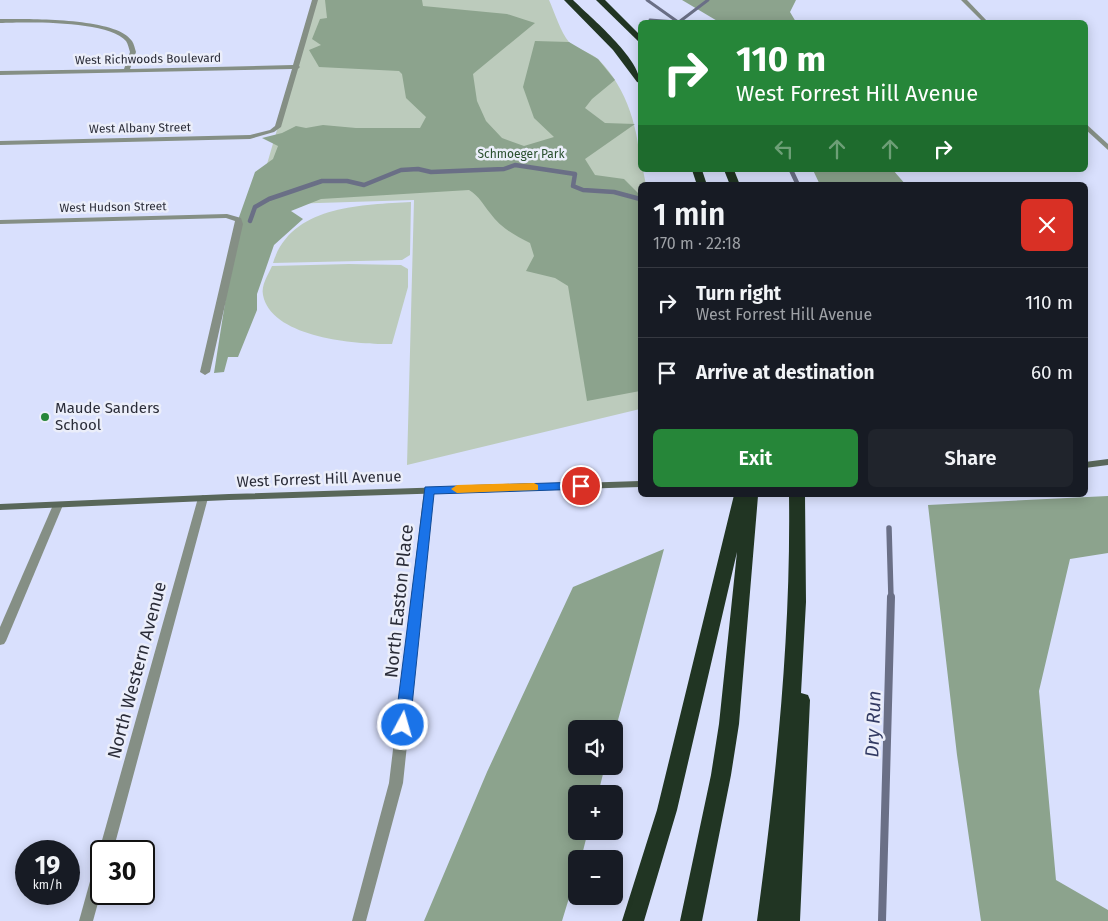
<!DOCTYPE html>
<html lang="en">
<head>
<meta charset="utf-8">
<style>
	:root { --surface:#171b24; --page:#20242c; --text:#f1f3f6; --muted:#9ea1a6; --line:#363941; --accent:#268639 }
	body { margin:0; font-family:"Fira Sans",sans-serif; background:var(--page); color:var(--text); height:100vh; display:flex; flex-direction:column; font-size:19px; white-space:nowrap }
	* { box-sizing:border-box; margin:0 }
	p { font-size:16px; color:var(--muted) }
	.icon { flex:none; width:28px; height:28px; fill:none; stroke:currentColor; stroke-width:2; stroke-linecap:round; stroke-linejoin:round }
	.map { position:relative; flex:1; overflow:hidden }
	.drawer { position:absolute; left:638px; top:182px; width:450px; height:315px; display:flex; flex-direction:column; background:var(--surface); border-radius:8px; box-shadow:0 2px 12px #0003 }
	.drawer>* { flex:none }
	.banner { position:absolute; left:638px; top:20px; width:450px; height:152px; border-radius:8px; box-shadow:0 2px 12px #0003; background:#268639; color:#fff; overflow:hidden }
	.tools { position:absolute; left:568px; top:720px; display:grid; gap:10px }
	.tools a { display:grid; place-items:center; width:55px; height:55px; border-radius:8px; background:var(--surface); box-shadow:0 2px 12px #0003; font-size:25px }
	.speed { position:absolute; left:15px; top:840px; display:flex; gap:10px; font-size:25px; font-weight:700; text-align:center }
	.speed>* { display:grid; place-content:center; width:65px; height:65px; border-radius:50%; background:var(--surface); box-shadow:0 2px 12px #0003; line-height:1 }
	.speed small { font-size:12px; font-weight:400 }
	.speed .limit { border:2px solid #111; border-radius:8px; background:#fff; color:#111 }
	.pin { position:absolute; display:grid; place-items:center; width:42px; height:42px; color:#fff; margin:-21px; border:2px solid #fff; border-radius:50%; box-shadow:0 1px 5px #0007 }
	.me { position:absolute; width:55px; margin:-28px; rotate:6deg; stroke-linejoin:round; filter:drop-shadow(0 0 4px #0008) }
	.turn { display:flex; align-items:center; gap:18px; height:105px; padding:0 15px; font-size:22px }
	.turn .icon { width:65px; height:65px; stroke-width:2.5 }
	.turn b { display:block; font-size:35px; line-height:42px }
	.lanes { display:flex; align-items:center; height:48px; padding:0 15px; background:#0003; justify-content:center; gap:25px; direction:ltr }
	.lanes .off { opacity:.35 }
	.round { display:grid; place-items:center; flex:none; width:52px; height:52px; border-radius:8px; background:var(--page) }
	.overview { display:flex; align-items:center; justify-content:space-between; height:85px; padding:0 15px }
	h1 { font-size:30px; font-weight:600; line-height:38px }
	.cta { display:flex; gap:10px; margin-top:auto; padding:10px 15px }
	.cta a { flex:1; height:58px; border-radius:8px; background:var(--accent); color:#fff; font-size:20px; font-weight:600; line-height:58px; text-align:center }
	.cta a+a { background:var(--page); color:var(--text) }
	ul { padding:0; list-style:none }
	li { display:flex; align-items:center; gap:15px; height:70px; padding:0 15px; border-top:1px solid var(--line) }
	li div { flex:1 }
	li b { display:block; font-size:19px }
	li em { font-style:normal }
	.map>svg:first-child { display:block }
	.green { fill:#bccbbc }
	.forest { fill:#8ca38d }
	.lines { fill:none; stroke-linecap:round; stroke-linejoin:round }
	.stream-far3 { stroke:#6a6f86; stroke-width:3 }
	.stream-far2 { stroke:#6a6f86; stroke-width:4.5 }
	.stream-far1 { stroke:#6a6f86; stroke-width:5.5 }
	.stream { stroke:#6a6f86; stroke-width:8 }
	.minor { fill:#858f85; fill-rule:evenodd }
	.tertiary { fill:#858f85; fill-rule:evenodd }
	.secondary { fill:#59675a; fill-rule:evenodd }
	.motorway { fill:#213523; fill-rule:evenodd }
	.route { fill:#1a73e8; stroke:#114b97 }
	.slow { fill:#f59e0b }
	.poi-dot { fill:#268639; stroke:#ebeefa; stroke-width:2 }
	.labels { text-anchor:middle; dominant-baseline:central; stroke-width:5; stroke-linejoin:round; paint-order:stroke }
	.far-street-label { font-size:12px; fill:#2a2c38; stroke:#ebeefa }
	.far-park-label { font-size:12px; fill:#2a4f2e; stroke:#ebeefa }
	.poi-label { font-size:15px; fill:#2a2c38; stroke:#ebeefa; text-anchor:start }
	.street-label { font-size:15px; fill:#2a2c38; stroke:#ebeefa }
	.near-street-label { font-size:18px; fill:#2a2c38; stroke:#ebeefa }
	.near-water-label { font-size:19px; font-style:italic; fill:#333b63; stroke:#ebeefa }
</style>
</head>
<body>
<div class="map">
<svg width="1108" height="921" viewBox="0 0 1108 921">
	<rect width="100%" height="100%" fill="#d9e0fd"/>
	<g class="green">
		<path d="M315,0h234c5,11 12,33 20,42 8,8 22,10 30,18 28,28 41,72 41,110h3l3,15h-6v224l-233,56 7,-265 -159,5z"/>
		<path d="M411,202l-1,53 -8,5 -129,3c18,-58 88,-58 138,-61z"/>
		<path d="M349,264l52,1 7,4v18l-16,57c-34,1 -121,-6 -129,-49 -2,-10 5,-20 9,-29z"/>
	</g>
	<g class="forest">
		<path d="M325,0h97l1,6 84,8 28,9 -62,51 4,27 9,20 16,17 22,8 30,-9 -20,-19 -11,-31 12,-46 34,1 29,17 17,21 -23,19 -7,9 20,15 30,1 -50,35 10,16 29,4 16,16v196l-53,10 -19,-115 -13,-8 -29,-7 8,-15 -4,-13c-16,-8 -29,-15 -40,-30 -8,-10 -10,-16 -21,-23l-148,9 -30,12 12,8 -29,26 -17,49v16l-19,47h-10l-4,15 -10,1 24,-153 17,-48 18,-13 5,-13 -16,-8 20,-5 14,-7 10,2 17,-3 33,3h64l6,-11 -20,-19 -4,-24 -3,-3 -80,-4 -10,-17 12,-5 -9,-6 8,-20 7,-1z"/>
		<path d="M682,0h114l-6,12 6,10h-77z"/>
		<path d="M813,170h80l13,15h-86z"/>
		<path d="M1108,496v57l-38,6 -31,132 17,189 52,30v11h-127l-24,-166 -29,-250z"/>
		<path d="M664,549l-50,186v-6h-38v37h29l-7,28h-22v37h12l-7,28h-5v16l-14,46h-138l63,-149 86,-185z"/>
	</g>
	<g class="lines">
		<g class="stream-far3">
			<path d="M647,0l31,22"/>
			<path d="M650,20l26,2"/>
			<path d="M679,22l29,-22"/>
		</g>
		<g class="stream-far2">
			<path d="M791,170l7,15"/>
			<path d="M250,221l5,-14 14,-8 53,-18h25l17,4 37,-15 17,-1 13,3 73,-3 11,-4 60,9 -2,12 10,4 31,2 26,7"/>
		</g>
		<path class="stream-far1" d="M889,528l2,70"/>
		<path class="stream" d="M882,921l9,-324"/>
		<g class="minor">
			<path d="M312,0h6l-19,66 1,1 -2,2 -17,58 -7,5 -24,7 -250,6v-4l250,-6 20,-5 5,-4 17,-57 -292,6v-4l124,-2 6,-17c-1,-3 -2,-8 -4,-11 -18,-21 -99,-19 -126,-18v-4c26,0 117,-2 132,22 2,3 3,8 4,11l-6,17 163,-4z"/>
			<path d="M227,214l14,4 2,6 -33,148 -5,3 -5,-3 35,-151 -9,-3 -226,6v-4z"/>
			<path d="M429,487l5,3 -31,293 -37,138h-14l37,-138 35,-293z"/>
			<path d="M203,495l5,3 -95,353h-12v4l-2,-4 99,-353z"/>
			<path d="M58,502l5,3 -57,136 -2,3 -4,1v-18l53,-122z"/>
			<path d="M101,861v31l-8,29h-14l15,-54 2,-4z"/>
		</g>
		<g class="tertiary">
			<path d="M961,0h6l21,22h-5z"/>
			<path d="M1085,123l23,21v6l-23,-21z"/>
		</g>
		<g class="secondary">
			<path d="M1108,459v6l-23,3v-6z"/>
			<path d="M640,481v6l-411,13 -229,10v-6l229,-10z"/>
		</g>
		<g class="motorway">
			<path d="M564,0h9c18,18 67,58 67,83l-3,-1 -24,-32z"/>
			<path d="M596,0h9l35,35v8z"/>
			<path d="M692,170h10l5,15h-10z"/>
			<path d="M724,170h10l6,15h-10z"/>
			<path d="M734,495l24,1 -19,228 -8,51 -29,146h-22l31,-146 8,-51 18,-172 -60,258 -33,111h-22l35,-111z"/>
			<path d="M789,495h16l1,107 -5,91 7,2 2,5 -10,221h-43c19,-142 34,-283 32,-426z"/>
		</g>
	</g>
	<path class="route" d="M581,482l5,4 -1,3 -151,5 -24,231 -2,4h-10l-3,-4 30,-238z"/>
	<path class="slow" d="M534,483l4,2v5l-81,3 -6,-4 6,-4z"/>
	<circle class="poi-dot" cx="45" cy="417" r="5"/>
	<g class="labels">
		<g class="far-street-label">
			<text transform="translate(148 59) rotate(-1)">West Richwoods Boulevard</text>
			<text transform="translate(140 128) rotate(-1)">West Albany Street</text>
			<text transform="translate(113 207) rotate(-1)">West Hudson Street</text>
		</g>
		<g class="far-park-label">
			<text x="521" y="154">Schmoeger Park</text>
		</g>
		<g class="poi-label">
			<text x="55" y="408">Maude Sanders<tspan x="55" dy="17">School</tspan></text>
		</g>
		<g class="street-label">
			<text transform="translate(319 479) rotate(-2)">West Forrest Hill Avenue</text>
		</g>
		<g class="near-street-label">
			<text transform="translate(399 601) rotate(-84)">North Easton Place</text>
			<text transform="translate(137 670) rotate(-75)">North Western Avenue</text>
		</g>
		<g class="near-water-label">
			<text transform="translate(873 724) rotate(-88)">Dry Run</text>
		</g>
	</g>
</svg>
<div class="tools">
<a><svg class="icon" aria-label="sound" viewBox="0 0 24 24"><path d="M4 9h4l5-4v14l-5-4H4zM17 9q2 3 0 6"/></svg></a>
<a>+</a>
<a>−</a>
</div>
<div class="speed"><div>19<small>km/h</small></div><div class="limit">30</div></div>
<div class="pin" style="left:581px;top:486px;background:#d93025"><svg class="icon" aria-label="arrive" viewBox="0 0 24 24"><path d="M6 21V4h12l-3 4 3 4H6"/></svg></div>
<svg class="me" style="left:403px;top:725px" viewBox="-20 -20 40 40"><circle r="17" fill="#1a73e8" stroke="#fff" stroke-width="3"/><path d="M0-11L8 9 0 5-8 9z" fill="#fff"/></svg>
<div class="banner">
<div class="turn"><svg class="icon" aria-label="right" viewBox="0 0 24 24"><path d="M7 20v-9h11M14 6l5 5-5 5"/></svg><div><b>110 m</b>West Forrest Hill Avenue</div></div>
<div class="lanes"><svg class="icon off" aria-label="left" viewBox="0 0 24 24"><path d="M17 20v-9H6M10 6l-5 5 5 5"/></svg><svg class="icon off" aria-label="ahead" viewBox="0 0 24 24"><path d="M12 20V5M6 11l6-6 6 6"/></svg><svg class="icon off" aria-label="ahead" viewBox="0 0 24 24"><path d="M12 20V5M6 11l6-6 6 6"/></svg><svg class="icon" aria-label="right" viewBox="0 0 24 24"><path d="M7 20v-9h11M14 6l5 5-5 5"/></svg></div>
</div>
<section class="drawer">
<div class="overview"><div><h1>1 min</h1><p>170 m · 22:18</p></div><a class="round" style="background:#d93025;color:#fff"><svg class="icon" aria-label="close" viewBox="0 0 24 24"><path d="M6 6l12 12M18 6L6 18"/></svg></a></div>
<ul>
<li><svg class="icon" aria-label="right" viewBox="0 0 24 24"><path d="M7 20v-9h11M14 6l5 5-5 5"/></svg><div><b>Turn right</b><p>West Forrest Hill Avenue</p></div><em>110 m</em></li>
<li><svg class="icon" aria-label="arrive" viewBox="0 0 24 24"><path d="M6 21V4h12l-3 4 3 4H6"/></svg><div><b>Arrive at destination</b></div><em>60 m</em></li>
</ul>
<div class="cta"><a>Exit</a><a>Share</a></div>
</section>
</div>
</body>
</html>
